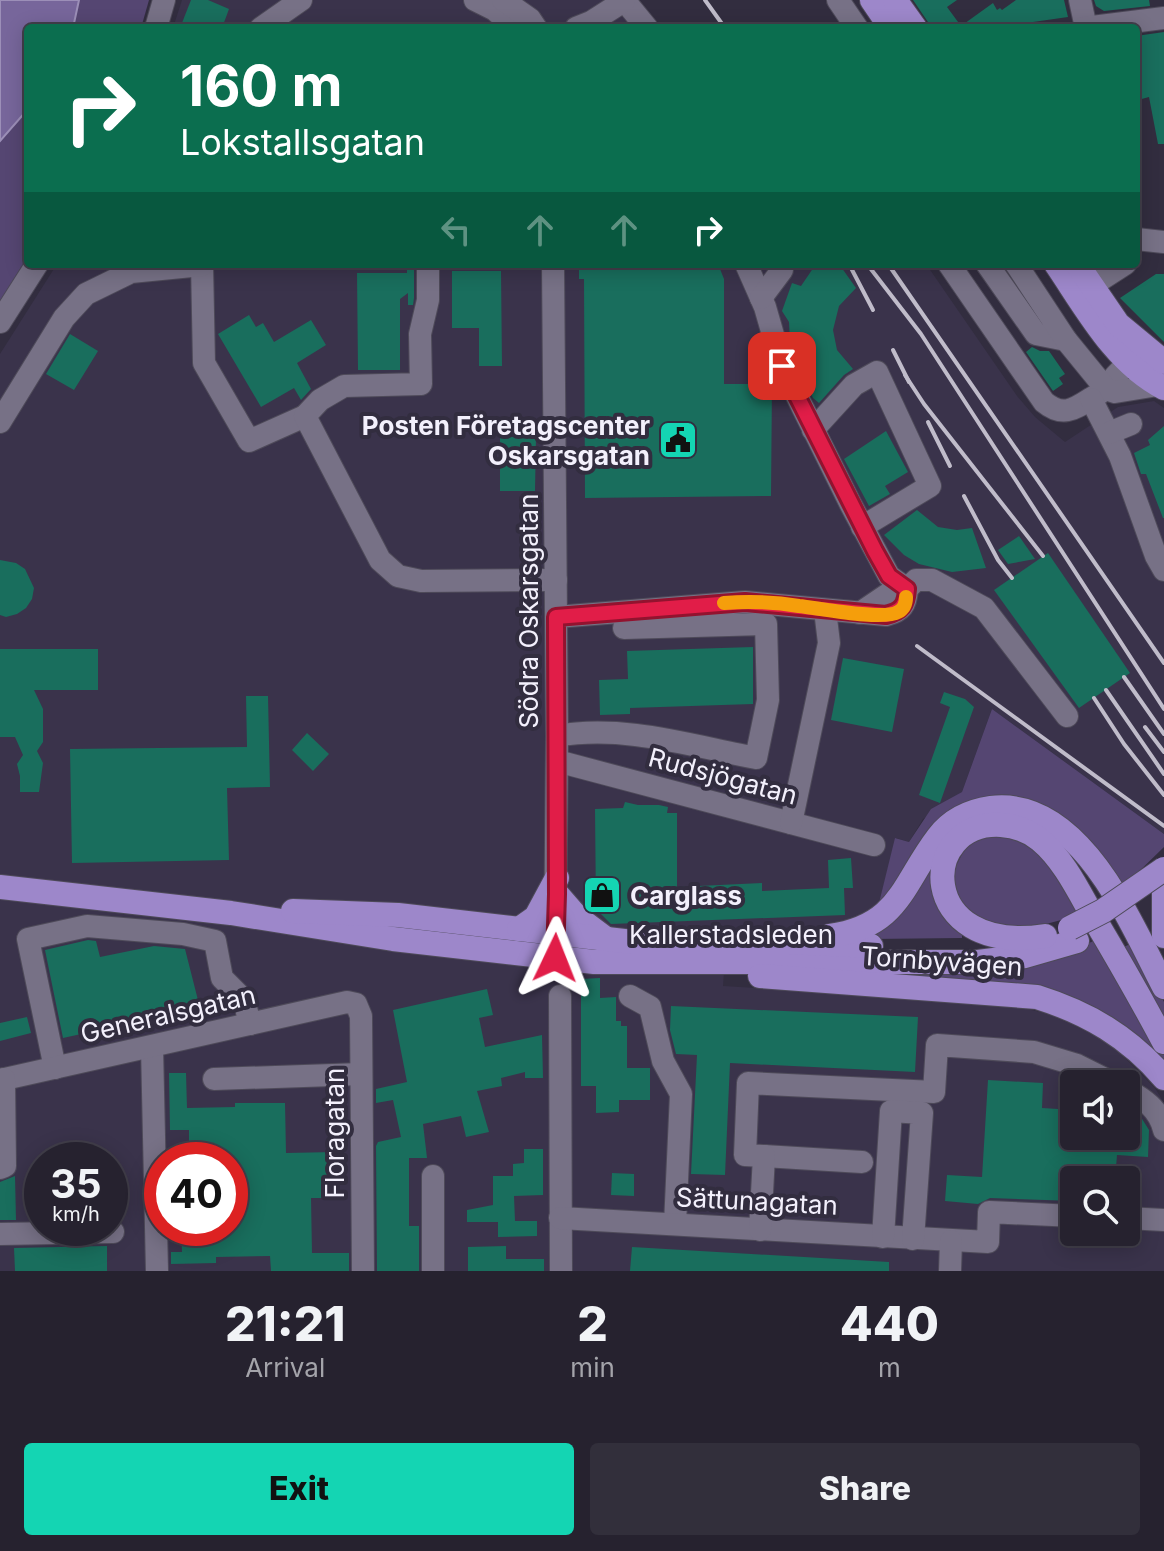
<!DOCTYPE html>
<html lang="en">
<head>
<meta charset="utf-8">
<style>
	:root { --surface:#26222f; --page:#322f3b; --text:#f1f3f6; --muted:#a4a4aa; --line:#423f4b; --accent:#14d5b3 }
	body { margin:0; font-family:Inter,sans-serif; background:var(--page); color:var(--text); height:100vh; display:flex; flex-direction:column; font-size:30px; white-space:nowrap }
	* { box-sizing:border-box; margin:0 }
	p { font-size:26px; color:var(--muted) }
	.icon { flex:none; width:44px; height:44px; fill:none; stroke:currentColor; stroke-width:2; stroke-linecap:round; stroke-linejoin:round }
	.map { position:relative; height:1271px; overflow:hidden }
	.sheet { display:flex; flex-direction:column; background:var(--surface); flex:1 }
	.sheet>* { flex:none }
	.banner { position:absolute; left:24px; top:24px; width:1116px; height:244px; border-radius:8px; box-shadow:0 4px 20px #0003,0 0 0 2px var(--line); background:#0b6e4f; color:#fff; overflow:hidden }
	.buttons { position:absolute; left:1060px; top:1070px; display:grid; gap:16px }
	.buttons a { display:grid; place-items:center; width:80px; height:80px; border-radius:8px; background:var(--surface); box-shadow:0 4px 20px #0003,0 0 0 2px var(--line); font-size:40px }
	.speed { position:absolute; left:24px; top:1142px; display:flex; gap:16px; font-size:40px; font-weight:700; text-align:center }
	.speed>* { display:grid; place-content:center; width:104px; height:104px; border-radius:50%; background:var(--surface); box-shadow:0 4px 20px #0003,0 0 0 2px var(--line); line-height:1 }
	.speed small { font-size:20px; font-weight:400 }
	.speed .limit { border:12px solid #d22; background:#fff; color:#111 }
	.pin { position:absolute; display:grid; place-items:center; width:68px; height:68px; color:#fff; margin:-34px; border-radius:16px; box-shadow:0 4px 12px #0006 }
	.me { position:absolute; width:88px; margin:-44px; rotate:2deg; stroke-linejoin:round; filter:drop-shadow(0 0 6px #0008) }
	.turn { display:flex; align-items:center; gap:28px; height:168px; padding:0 24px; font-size:36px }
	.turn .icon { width:104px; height:104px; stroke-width:2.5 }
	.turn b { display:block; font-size:56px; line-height:68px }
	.lanes { display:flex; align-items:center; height:76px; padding:0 24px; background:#0003; justify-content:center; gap:40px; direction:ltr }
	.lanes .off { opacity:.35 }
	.eta { display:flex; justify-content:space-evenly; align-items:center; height:136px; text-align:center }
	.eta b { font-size:48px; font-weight:800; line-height:56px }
	.primary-button { display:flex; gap:16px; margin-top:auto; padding:16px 24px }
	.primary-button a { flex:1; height:92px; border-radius:8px; background:var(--accent); color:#111; font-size:32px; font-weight:800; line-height:92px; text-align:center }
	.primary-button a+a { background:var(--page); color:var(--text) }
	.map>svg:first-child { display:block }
	.built { fill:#3a334b; fill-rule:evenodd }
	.green { fill:#554672 }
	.water { fill:#77669b; stroke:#9c8fb8; stroke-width:2 }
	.building { fill:#196e5d }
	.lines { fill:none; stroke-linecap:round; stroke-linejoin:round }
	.minor-casing { stroke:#4e4a59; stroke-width:24 }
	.major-casing { stroke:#4e4a59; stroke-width:26 }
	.minor { stroke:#777186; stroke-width:22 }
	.major { stroke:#9d87ca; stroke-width:24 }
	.rail { stroke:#c0bcca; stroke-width:4 }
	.major-bridge-casing { stroke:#4e4a59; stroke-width:26; stroke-linecap:butt }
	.major-bridge { stroke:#9d87ca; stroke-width:24 }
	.route-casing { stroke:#92132f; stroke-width:20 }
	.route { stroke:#e11d48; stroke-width:14 }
	.slow { stroke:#f59e0b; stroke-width:14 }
	.labels { text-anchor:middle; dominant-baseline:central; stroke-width:8; stroke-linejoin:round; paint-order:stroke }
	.poi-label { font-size:26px; font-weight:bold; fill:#f3f0fc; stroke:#322d3f; text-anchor:end }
	.street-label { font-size:26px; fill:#f3f0fc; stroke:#322d3f }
</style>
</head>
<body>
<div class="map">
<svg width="1164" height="1271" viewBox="0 0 1164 1271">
	<rect width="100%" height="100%" fill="#322d3f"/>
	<g class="built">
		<path d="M182,0h435l40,28h-484z"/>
		<path d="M57,264h869l91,132 18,21 30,25 53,-35 36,-6 10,7v426l-172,-125 -30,83 -39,27 -14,23 -13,-4 -19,73 -52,17 -98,2 -4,56 275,17 57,12 56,29 44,44 9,15v168h-1164v-917zM1074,1084h52v52h-52zM42,1160h68v68h-68zM162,1160h68v68h-68zM1074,1180h52v52h-52z"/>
	</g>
	<g class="green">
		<path d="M79,0h70l-8,28h-68z"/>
		<path d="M28,109v147l-28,45v-160z"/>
		<path d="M992,709l172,125v13l-41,40 -113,-88 -133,112 18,-73 14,4 22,-33 31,-17z"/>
		<path d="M993,832l40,11 50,66 -18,10 -42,11 -56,-13 -17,-40 19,-36z"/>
		<path d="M932,860l30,71v7l-91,1 1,-8z"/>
		<path d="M1096,940l68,115v11l-74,-58 -382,-41 362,-16z"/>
		<path d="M1133,943l31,59v23l-43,-77z"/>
	</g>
	<path class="water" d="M0,0h79l-6,28h-45v81l-28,32z"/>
	<g class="building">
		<path d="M191,0h17l21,9 -7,19h-42z"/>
		<path d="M913,0h44l-10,7 14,19 32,-23 4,7 3,-2 2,2 14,-10h48l4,17 -42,6 -7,5h-87z"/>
		<path d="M1094,0h55l1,6 -46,5 -8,-5z"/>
		<path d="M1164,32v112h-6l-9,-47 -11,3 -2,-64z"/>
		<path d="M407,264h7v34l-1,7h-5v-12l-8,6v71h-42l-1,-97h50z"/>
		<path d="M579,264h16v4h82v-4h41l6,15v105h48l-1,112 -186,2 -1,-219h-5z"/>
		<path d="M816,264h23l17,24 -17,18 -6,24 4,20 16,19 -9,6 -25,28 -6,-5 -18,-37 -5,-19 -1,-20 -7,-11 10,-28 9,3z"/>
		<path d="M452,271h49l1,95h-23v-38h-27z"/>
		<path d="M1156,274h8v68l-44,-44z"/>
		<path d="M249,315l7,12 7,-4 11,19 37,-22 15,25 -29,18 14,26 -10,11 -7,-12 -33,19 -43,-73z"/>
		<path d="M70,334l28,17 -24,39 -28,-16z"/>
		<path d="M1032,347l8,4h9l16,23 -6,4 4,6 -10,7 -27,-39z"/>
		<path d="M1164,426v92h-1l-17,-44h-5l-7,-21 16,-8 -2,-5z"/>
		<path d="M886,431l22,41 -23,14 5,8 -21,12 -25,-47z"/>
		<path d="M500,437h36l-1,54h-35z"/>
		<path d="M917,510l21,17 19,3 15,-2 14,40 -34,4 -33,-8 -15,-9 -20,-20z"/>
		<path d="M1019,536l16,23 -27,5 -10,-14z"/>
		<path d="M1048,553l82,120 -51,35 -85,-118z"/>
		<path d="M0,560l16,3 9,6 9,19 -2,11 -6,9 -9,6 -11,3 -6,-2z"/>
		<path d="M753,647v57l-123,4v6l-30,1 -1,-35 29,-1 -1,-28z"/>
		<path d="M0,649h98v41h-64l9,19v33l-6,9 6,12 -4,29h-19v-16l-3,-12 6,-9 -8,-18h-15z"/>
		<path d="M843,658l61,11 -12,63 -61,-12z"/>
		<path d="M944,692l21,7 9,8 -34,96 -21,-8 31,-88 -10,-4z"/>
		<path d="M246,696h22l2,91 -43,1 2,72 -157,3 -2,-114 177,-2z"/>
		<path d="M307,733l22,21 -16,17 -21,-21z"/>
		<path d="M625,802l13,3h21l9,2 -1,6h10v74l85,-4v8l67,-3 -1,-28 23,-2 2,30h-9l1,27 -234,9 -15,-15 -1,-100 28,-1z"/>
		<path d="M88,940l8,1 4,16 54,-11 31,3 15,59 -137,30 -18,-88z"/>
		<path d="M600,978v20l16,-1v24h5v5h6v42h23v32h-31v12l-23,1v-27h-15v-107z"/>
		<path d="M487,989l6,26 -14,3 6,29 57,-12 1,43h-18v-6l-24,6 1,8 -25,5 12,41 -23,5 -5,-21 -38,8 4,34h-18v68h10v45h-42l-1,-125 2,-4 23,-5 -8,-37 -17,3v-14l31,-7 -14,-72z"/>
		<path d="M671,1006l247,11 -3,55 -185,-9 -5,112 -34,-1 6,-119 -21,-1 -6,-24z"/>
		<path d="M27,1017l4,16 -31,8v-18z"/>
		<path d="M169,1073h17l1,35 48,-1v-4h50l1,50 49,-1v46h-24l1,55h37v18h-78l-1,-15 -54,1v6l-45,1v-12h11l-1,-24h56l-1,-68h-47v-30h-19z"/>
		<path d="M988,1080l55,3 -1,25 32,2v26h52v-23l13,1 10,16 -1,27 -31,-2 -2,25h-41v21l-84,-3 -12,6 -33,-3 2,-26 35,2z"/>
		<path d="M524,1149h19v46l-29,1 1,25h22v15l-39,1v-15h-31v-12l26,-5v-29h20v-12l11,-1z"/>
		<path d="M612,1173l22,1v22l-23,-1z"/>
		<path d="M15,1176l1,44h-16v-38z"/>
		<path d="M107,1246v25h-92l-1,-23z"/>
		<path d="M506,1246v13h38v12h-76v-24z"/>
		<path d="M632,1247l257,15v9h-259z"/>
	</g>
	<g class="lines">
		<g class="minor-casing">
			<g id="minor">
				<path d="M475,0l20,10 20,18"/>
				<path d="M503,0l27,19 6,9"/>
				<path d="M624,0l23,28"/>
				<path d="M838,0l19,28"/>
				<path d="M1080,0l6,28"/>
				<path d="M156,28l8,-28"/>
				<path d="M261,28l40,-28"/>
				<path d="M576,28l15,-6 33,-21"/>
				<path d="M1084,28l80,-10"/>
				<path d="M1136,239l28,3"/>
				<path d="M202,264l2,99 45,78 56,-25"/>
				<path d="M428,264v36l-8,34 1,50 -77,2 -24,14 -15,16 75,144 18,16 23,5 135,-1"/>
				<path d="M553,264l4,472 -2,213"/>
				<path d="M746,264l19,43 17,59 69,139 38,71 18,13"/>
				<path d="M949,264l95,138c18,15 29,8 46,-3 5,-3 13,-7 16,-11 11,-15 20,-28 41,-26"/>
				<path d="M987,264l49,70 30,6"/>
				<path d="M1016,264l50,76 40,49 9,3 43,-7"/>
				<path d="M1077,286l17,-2 31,-20"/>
				<path d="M761,298l21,-28v-6"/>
				<path d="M0,322l37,-58"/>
				<path d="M1091,399l29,57 36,100 8,14"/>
				<path d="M0,422l64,-104 22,-24 45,-22 71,-7"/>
				<path d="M813,430l41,-45 23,-13 53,114 -68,41"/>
				<path d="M1109,433l22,-9"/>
				<path d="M907,589l9,-9h16l52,28 83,108"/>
				<path d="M860,613l31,-21 16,-3"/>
				<path d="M556,617l189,-15 141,13c16,-4 20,-10 21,-26"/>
				<path d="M557,736c66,-12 135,10 199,22l12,-58 -2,-76 -142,4"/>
				<path d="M557,761l317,84"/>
				<path d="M791,823l38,-180 -4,-33"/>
				<path d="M560,996l1,275"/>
				<path d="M630,996l20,11 13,54 18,33 -6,130"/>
				<path d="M152,1047l5,224"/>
				<path d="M55,1068l-27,-129 59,-13 96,8 32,7 7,37 22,22 6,24"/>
				<path d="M214,1079l147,-5"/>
				<path d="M0,1080l347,-78 9,2 5,12 2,255"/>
				<path d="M1126,1089c18,10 33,20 38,41"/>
				<path d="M764,1156l98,6"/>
				<path d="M0,1168l5,-2 -1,-87"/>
				<path d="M560,1218l428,24 1,-30 85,4"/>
				<path d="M1126,1218l38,2"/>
				<path d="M760,1230l4,-74 -19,-1 3,-72 186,9 3,-47 97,7 43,13 38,19"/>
				<path d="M0,1234l113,-2"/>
				<path d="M883,1237l8,-126 31,2 -9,126"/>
				<path d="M433,1271v-95"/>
				<path d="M950,1271l1,-30"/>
			</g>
		</g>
		<g class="major-casing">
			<g id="major">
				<path d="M872,0l19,28"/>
				<path d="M895,0l20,28"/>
				<path d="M1056,264c30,44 59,99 108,124"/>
				<path d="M1077,264l41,60 46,38"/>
				<path d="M0,887l231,26 162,26 201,23h384l47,-6 52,-15"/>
				<path d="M1164,891v45"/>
				<path d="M557,894l20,23 28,21"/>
				<path d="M293,911l105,4 235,27h155l83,4"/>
				<path d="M519,929l17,-12 21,-39"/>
				<path d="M830,936c70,-10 72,-52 108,-99 13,-17 32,-26 53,-29 89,-11 140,116 173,179"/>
				<path d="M1045,936c-130,20 -127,-116 -44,-111 15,1 28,6 39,15 23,19 38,50 52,75 25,42 49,84 72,127"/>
				<path d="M760,976l277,21c51,16 92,40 127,81"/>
			</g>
		</g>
		<use href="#minor" class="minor"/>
		<use href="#major" class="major"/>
		<g class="rail">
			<path d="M705,0l20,28"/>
			<path d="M849,264l24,46"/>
			<path d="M867,264l54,70 243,375"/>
			<path d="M888,264l276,399"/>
			<path d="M893,350l16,32"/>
			<path d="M905,375l19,29 119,152"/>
			<path d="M928,422l22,44"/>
			<path d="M964,496l34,64 14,18"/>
			<path d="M917,646l247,180"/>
			<path d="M1124,677l40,57"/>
			<path d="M1106,690l58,84"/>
			<path d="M1094,698l30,46 40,51"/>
			<path d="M1145,727l19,25"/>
		</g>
		<g class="major-bridge-casing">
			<path id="major-bridge" d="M1070,928l33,-17 61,-42"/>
		</g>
		<use href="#major-bridge" class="major-bridge"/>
	</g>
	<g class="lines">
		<g class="route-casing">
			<path id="route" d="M555,958l2,-64 -1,-277 189,-15 141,13c16,-4 20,-10 21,-26l-18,-13 -14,-25 -93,-185"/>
		</g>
		<use href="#route" class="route"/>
		<path class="slow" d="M724,603c25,-2 51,-1 75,3 20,2 84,15 99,6 6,-3 8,-9 8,-15"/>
	</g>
	<defs>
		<g id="civic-square" transform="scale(2)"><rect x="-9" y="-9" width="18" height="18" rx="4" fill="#14d5b3" stroke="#322d3f"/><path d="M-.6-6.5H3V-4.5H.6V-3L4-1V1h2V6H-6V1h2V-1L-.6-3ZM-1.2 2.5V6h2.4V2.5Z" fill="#111"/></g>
		<g id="shop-square" transform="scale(2)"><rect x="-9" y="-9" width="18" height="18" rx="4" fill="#14d5b3" stroke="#322d3f"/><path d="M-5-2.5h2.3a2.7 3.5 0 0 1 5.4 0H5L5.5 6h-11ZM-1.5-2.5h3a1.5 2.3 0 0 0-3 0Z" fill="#111"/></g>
	</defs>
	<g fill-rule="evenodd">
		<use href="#civic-square" x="678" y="440"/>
		<use href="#shop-square" x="602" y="895"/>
	</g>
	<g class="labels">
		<g class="poi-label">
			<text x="650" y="425">Posten Företagscenter<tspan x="650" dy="30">Oskarsgatan</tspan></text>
			<text x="630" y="895" text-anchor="start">Carglass</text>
		</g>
		<g class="street-label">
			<text transform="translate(528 611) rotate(-90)">Södra Oskarsgatan</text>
			<text transform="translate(723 776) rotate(15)">Rudsjögatan</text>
			<text x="731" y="934">Kallerstadsleden</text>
			<text transform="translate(942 961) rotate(4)">Tornbyvägen</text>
			<text transform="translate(168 1014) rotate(-13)">Generalsgatan</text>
			<text transform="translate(334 1133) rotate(-90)">Floragatan</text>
			<text transform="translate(757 1201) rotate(3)">Sättunagatan</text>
		</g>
	</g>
</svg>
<div class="buttons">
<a><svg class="icon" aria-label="sound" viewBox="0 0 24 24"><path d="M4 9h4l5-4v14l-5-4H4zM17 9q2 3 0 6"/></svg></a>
<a><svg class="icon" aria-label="search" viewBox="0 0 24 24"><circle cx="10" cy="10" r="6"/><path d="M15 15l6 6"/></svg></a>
</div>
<div class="speed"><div>35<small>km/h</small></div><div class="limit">40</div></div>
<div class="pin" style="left:782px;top:366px;background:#d93025"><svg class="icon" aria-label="arrive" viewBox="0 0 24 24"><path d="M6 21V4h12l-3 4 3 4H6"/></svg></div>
<svg class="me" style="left:555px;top:958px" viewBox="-20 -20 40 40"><path d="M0-17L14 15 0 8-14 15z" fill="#e11d48" stroke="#fff" stroke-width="4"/></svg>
<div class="banner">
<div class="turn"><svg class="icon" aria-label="right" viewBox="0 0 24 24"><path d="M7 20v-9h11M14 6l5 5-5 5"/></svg><div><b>160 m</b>Lokstallsgatan</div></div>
<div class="lanes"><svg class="icon off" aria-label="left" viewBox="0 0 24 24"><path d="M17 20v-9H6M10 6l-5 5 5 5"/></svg><svg class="icon off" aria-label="ahead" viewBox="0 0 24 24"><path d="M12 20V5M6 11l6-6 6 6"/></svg><svg class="icon off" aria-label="ahead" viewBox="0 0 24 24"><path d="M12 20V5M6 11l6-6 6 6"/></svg><svg class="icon" aria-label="right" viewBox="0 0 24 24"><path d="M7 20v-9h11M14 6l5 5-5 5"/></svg></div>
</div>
</div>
<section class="sheet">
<div class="eta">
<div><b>21:21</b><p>Arrival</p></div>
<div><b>2</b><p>min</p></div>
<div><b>440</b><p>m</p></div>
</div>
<div class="primary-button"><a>Exit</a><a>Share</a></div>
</section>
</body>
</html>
